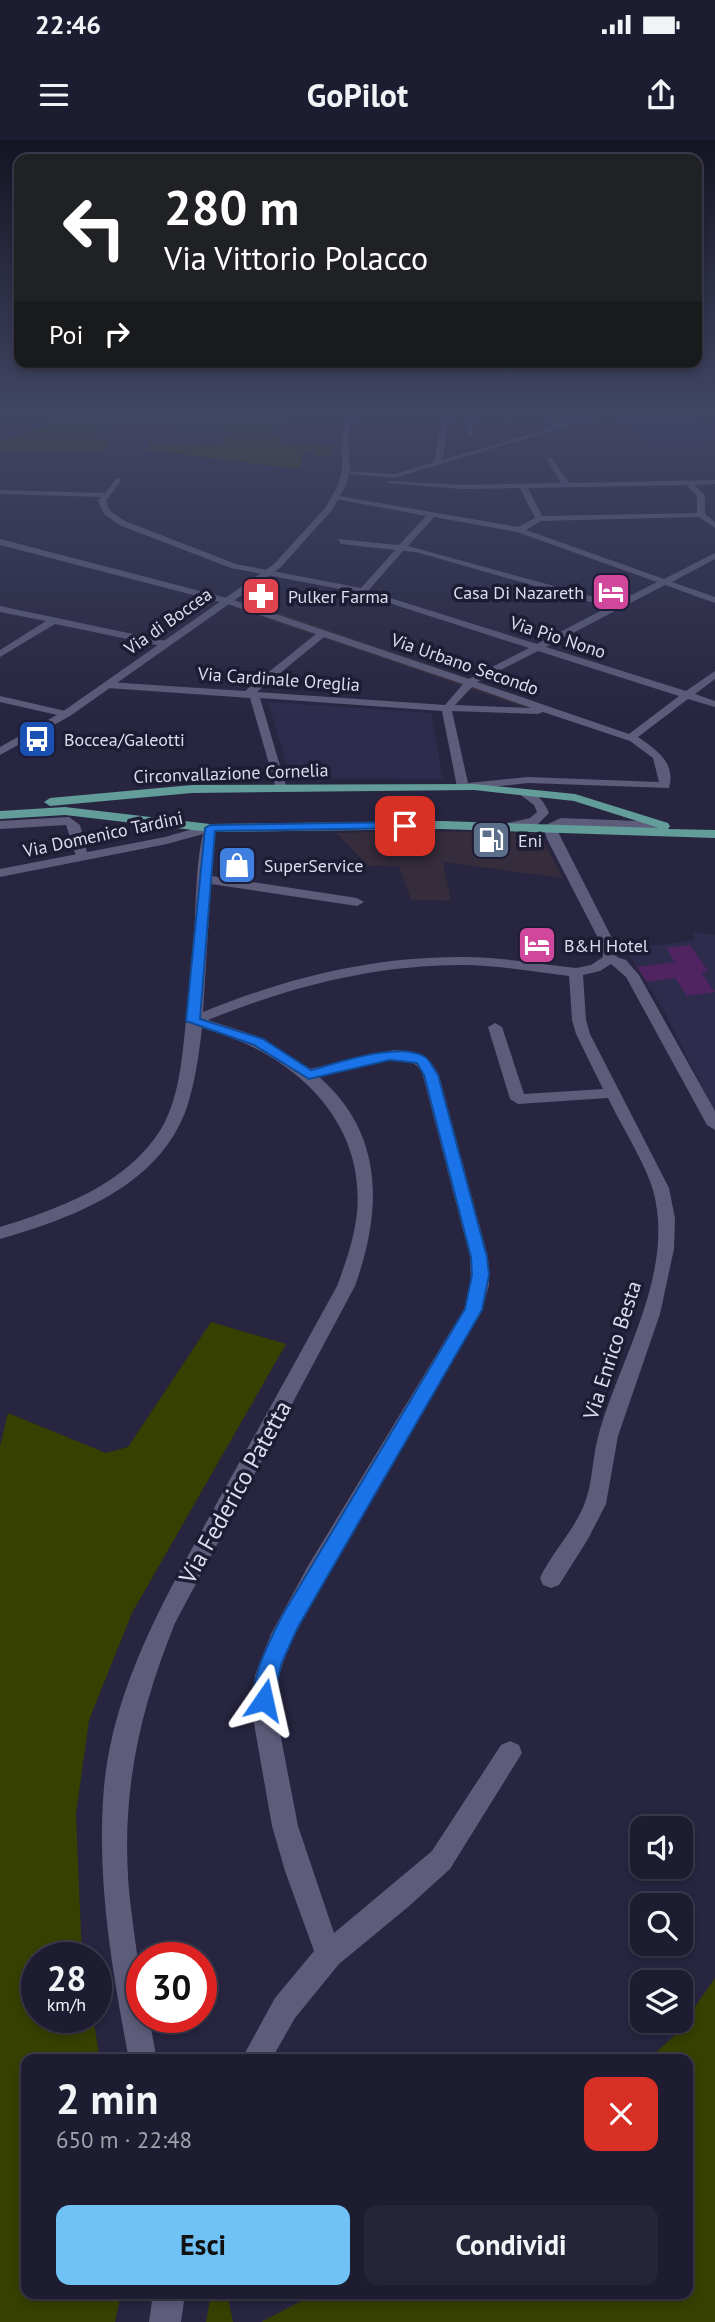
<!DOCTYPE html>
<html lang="it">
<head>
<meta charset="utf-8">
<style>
	:root { --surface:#1d1c30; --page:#252538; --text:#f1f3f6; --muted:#a0a1ab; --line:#3b3a4c; --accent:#70c1f4 }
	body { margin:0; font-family:"PT Sans",sans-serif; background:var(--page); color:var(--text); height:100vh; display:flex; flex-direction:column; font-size:26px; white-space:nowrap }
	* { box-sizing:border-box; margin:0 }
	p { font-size:23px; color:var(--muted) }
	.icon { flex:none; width:38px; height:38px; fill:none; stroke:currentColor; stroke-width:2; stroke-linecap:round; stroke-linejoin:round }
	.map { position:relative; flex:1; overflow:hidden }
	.drawer { position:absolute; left:21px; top:1914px; width:672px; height:245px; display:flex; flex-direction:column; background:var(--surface); border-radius:14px; box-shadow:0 4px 10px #0003,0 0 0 2px var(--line) }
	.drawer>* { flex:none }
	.top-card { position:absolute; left:14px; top:14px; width:688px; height:214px; border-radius:14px; box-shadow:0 4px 10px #0003,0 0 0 2px var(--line); background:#202124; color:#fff; overflow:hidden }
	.tools { position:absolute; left:630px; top:1676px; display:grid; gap:14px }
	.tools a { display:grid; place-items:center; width:63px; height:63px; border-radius:14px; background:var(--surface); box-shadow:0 4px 10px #0003,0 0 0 2px var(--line); font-size:35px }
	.speed { position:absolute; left:21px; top:1802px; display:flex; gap:14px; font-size:35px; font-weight:700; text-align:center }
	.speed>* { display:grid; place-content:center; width:91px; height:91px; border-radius:50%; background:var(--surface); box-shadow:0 4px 10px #0003,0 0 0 2px var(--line); line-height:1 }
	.speed small { font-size:18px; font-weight:400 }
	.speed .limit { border:10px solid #d22; background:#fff; color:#111 }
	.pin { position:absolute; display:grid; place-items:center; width:60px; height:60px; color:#fff; margin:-30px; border-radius:14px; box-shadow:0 4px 10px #0006 }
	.me { position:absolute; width:77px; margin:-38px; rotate:11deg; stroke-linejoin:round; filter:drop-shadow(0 0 5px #0008) }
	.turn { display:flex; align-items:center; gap:24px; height:147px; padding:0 35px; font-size:32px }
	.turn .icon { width:91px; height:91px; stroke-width:2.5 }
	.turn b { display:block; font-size:49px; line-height:60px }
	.then { display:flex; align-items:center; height:66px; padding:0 35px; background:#0003; gap:14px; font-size:26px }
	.round { display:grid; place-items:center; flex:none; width:74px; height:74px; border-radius:14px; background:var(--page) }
	.head { display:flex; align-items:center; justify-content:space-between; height:119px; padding:0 35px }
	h1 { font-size:42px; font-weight:700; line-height:52px }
	.button { display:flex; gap:14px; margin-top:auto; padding:14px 35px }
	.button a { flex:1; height:80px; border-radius:14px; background:var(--accent); color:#111; font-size:28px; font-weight:700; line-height:80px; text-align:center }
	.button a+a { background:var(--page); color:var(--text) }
	.status { display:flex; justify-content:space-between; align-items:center; height:49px; padding:0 35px; background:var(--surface); direction:ltr }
	.status svg { height:19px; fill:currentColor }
	header { display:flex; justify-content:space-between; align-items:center; height:91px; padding:0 35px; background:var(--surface); font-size:32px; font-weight:700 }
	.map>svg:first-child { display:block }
	.commercial { fill:#352c3c }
	.built { fill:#2e2c4d }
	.green { fill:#364000 }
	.building { fill:#4f2461 }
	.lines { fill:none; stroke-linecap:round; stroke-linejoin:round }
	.minor { fill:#5d5c7a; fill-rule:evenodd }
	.tertiary { fill:#5d5c7a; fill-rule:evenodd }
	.secondary { fill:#5d5c7a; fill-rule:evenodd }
	.primary { fill:#639d9a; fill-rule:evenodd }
	.route { fill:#1a73e8; stroke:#114b97; stroke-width:2 }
	.labels { text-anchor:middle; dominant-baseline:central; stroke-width:7; stroke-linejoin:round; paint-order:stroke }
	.far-poi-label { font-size:18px; fill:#dcdcee; stroke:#1e1c35; text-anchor:start }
	.far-street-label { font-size:18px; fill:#dcdcee; stroke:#1e1c35 }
	.street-label { font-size:21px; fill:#dcdcee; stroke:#1e1c35 }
	.near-street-label { font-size:24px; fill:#dcdcee; stroke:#1e1c35 }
</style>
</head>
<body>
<div class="status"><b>22:46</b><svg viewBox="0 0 49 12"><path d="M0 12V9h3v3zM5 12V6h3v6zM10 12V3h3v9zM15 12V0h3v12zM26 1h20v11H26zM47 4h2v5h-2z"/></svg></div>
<header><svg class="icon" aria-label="menu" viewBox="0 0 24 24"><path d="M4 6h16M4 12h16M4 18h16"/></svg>GoPilot<svg class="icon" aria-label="share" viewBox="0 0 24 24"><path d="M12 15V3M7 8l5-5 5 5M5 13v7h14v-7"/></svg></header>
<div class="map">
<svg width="715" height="2182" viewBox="0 0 715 2182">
	<rect width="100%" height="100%" fill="#272540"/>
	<g class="commercial">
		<path d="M242,460l292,101 -11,6 -290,-100z"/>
		<path d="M412,691l123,2 6,3 22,42 -120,-16 8,39 -40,-1 -12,-34h-31l-32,-33z"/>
	</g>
	<g class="built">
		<path d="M649,275l66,11v14l-18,10h-25l-5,-5 -16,1 -34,-29z"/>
		<path d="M268,562l163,11 12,66 -152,-1z"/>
		<path d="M694,792l21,3v177l-53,-105 -36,-57 68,-10z"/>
	</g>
	<g class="green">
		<path d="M62,275h161l56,3 6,3 -13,9 13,14 49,2 -1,9 -18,1 -1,-5h-11l-2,16 -11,1 -136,-17 -15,1 9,-2 2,-4 -4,-1 3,-3 74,2 -5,-8h9v-2l4,-1c-13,-11 -117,-11 -137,-7l6,3 -4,10 12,1 -2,11 -106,2v-12l63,-21z"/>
		<path d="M211,1182l75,22 -154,269 -43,107 -13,94 6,144h-45v60h56l7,42h-74v234h95l-6,28h-115v-876l8,-33 98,40 22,-6z"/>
		<path d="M715,1838v344h-454l54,-28h373v-234h-40l28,-26z"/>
		<path d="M211,2154h16l6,28h-27z"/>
	</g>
	<path class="building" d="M690,805l18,26 -7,1 14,20 -28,4 -12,-18 -28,4 -10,-15 38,-5 -9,-14z"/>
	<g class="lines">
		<g class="minor">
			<path d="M443,275h6l-7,48 -4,2 -4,-2z"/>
			<path d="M468,275h6l-1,19 -3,2 -3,-2z"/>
			<path d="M544,275h6l1,6 14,6 -3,2 -16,-6z"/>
			<path d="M551,317l18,26 146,-3v4l-21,1 11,10v19l10,8v6l-16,-11 -158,4 -15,9 138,49 51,-26v6l-43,23 43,15v6l-50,-18 -119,62 140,44 29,-20v8l-20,15 20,7v6l-27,-8 -50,38c19,13 38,26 31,51l-141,-5 -65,7 -6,-3 -15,-76 -182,-13 26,88 -10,2 -26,-90 -142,-10 -5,-3 5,-3 137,9 71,-57 -91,-31 -2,-2 5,-3 241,81 60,-31 -174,-56 -124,-24 -112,-43 -15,-11 -6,-13 3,-4 -101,-3v-4l105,3 11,-14h6l-16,22 4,10 15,10 111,43 125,24 34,-38 -54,-6 -3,-5 61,6 27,-29 -90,-17 -3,-4 185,32 17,-9 -15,-30 -58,1 -76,-6 4,-2 72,4 99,-2 -14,-24zM686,345l11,11v17l-155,3 -14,-28zM434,377l83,15 140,50 -41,21 -208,-57zM403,411l13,1 192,55 -71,37 -169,-53zM324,497l139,47 -18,21 -188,-13zM538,511l141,45 -50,38 -152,-52zM472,547l59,21 -76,-3zM452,571l86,3 5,-2 87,29 23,17 6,24 -131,-5 -60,6z"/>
			<path d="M0,466l166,35 5,3 -5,3 -111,-23 -55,33v-7l46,-29 -46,-9z"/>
			<path d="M0,556l70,16 1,2 -5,3 -66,-15z"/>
			<path d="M69,677l11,8 8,31 -2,3 -4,1 -6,-4 -10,-31 -66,4v-8z"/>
			<path d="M561,678l103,4 6,4 -6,4 -102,-4 -6,2 58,114 3,15 9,3 13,15 76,136v19l-8,-5 -81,-148 -15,-13 -11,7 -17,4 3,45 4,14 79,154 6,30 -1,31 -14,65 -42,122 -12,68 -18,35 -29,46 -8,3 -8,-3 -3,-7c12,-26 33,-46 44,-73 9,-22 8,-46 14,-68 21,-78 78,-164 55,-247 -7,-25 -33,-67 -45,-92l-90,6 -8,-5 -22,-72 7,-4 7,4 22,67 79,-5 -27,-55 -4,-14 -3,-44c-35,-4 -71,-11 -107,-11 -88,0 -173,22 -254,55l49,16 52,33 84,-19c22,1 36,5 46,25l49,182 1,28 -7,25 -158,270 -35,66 -10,29 -3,37 22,114 36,107 98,-82 69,-106 9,-4 9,4 3,8 -72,116 -42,38 -69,57 -44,54 -24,42h-30l34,-62 39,-47 -29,-80 -13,-45 -20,-114 3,-37 16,-41 37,-68 156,-257 7,-24 -1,-28 -48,-185c-16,-28 -79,-2 -104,4 67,58 64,134 37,210l-180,337c-36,89 -54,170 -46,267 4,43 13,84 13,128h7l8,42h-28c-17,-91 -33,-181 -25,-273 10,-106 66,-197 115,-288 40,-71 79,-142 118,-213 9,-24 17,-47 20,-73 9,-97 -69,-162 -155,-185 -3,27 -7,54 -15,79 -27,79 -114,111 -187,132v-12c59,-18 127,-43 161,-98 19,-32 21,-73 25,-108 3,-33 6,-67 9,-101 1,-24 2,-74 11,-95l10,3 -4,48 145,22 7,4 -7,4 -146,-22 -8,128c83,-34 171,-56 261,-55 37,0 75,7 112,11l15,-3 12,-8 -3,-15 -53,-103 -4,-13z"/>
			<path d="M153,2154h32l-4,28h-32z"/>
		</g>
		<g class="tertiary">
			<path d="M595,275h10l-211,63 -52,-5 4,-2 48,3z"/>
			<path d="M0,399l231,60 2,2 -5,3 -228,-59z"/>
			<path d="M518,649c14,-2 26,11 31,24l-11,11 -35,6v-6l27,-6 7,-6 -3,-7 -16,-12z"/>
			<path d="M210,684l4,1v6l-47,13 -167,33v-8l165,-32z"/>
		</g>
		<path class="secondary" d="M347,275h6l-5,20 2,36 -4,14 -14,25 -52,58 -210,148 -70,39v-8l62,-35 212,-148 52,-57 12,-22 4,-14v-36z"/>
		<path class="primary" d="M474,644l101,10 93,29 2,3 -2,3 47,1v8l-273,-9 -232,3 -145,-17 -65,4v-8l65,-4 145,17 232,-3 217,7 -85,-27 -100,-11 -282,3 -142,13 -6,-4 6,-4 142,-13z"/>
	</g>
	<linearGradient id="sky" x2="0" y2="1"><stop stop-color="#151423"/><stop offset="0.47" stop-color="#414664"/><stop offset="1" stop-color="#414664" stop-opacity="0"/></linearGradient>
	<rect width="715" height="580" fill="url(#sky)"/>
	<path class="route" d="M405,682l4,1v5l-194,3 -15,188 63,20 48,31c27,-7 89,-29 114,-13 5,3 9,12 13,18l49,182 2,18 -7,35 -184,317 -16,35 -11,45 -7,3 -8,-3c-10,-23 16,-71 27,-93l182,-305 7,-34 -1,-18 -47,-182 -7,-12 -27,-3 -81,19 -55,-34 -68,-24 19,-193 5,-3z"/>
	<defs>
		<g id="hotel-square" transform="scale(2.0125)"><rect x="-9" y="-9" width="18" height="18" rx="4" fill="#d1479c" stroke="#1e1c35"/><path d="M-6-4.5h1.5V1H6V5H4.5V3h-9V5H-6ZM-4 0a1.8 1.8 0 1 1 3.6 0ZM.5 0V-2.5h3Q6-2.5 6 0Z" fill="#fff"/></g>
		<g id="pharmacy-square" transform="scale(2.0125)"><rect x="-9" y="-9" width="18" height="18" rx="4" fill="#e0444e" stroke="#1e1c35"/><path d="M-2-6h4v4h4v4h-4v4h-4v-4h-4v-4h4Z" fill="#fff"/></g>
		<g id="bus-square" transform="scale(2.0125)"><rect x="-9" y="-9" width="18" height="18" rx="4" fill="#1a4fb4" stroke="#1e1c35"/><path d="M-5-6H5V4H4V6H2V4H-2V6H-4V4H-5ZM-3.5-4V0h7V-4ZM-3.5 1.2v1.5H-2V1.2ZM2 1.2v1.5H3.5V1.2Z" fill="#fff"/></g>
		<g id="fuel-square" transform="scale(2.0125)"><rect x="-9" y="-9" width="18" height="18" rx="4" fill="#5c6f8a" stroke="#1e1c35"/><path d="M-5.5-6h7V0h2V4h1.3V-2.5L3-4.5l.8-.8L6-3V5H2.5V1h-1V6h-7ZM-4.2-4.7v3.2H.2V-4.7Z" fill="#fff"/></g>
		<g id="shop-square" transform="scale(2.0125)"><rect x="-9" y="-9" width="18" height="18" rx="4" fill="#3f7fe0" stroke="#1e1c35"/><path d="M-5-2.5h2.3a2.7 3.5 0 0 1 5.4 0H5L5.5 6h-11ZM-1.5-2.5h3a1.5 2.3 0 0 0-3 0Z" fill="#fff"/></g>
	</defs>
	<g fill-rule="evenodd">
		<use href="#hotel-square" x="611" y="452"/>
		<use href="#pharmacy-square" x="261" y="456"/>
		<use href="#bus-square" x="37" y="599"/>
		<use href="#fuel-square" x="491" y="700"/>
		<use href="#shop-square" x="237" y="725"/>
		<use href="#hotel-square" x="537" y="805"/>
	</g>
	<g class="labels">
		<g class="far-poi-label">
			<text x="584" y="452" text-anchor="end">Casa Di Nazareth</text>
			<text x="288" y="456">Pulker Farma</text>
			<text x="64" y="599">Boccea/Galeotti</text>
			<text x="518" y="700">Eni</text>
			<text x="264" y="725">SuperService</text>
			<text x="564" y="805">B&amp;H Hotel</text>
		</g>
		<g class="far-street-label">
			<text transform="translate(168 481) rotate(-35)">Via di Boccea</text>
			<text transform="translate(558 497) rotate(18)">Via Pio Nono</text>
			<text transform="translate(465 524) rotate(19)">Via Urbano Secondo</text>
			<text transform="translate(279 539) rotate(4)">Via Cardinale Oreglia</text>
			<text transform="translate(231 633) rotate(-2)">Circonvallazione Cornelia</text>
			<text transform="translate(103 694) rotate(-12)">Via Domenico Tardini</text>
		</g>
		<g class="street-label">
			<text transform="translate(612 1210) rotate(-72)">Via Enrico Besta</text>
		</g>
		<g class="near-street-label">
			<text transform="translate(235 1352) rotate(-61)">Via Federico Patetta</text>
		</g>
	</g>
</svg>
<div class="tools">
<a><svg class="icon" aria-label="sound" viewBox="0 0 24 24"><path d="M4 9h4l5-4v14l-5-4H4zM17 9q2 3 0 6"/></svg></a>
<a><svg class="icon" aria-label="search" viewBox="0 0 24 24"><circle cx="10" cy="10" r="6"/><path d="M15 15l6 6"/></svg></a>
<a><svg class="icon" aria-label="layers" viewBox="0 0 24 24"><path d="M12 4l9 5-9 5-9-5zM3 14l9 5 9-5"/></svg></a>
</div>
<div class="speed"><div>28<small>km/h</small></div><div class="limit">30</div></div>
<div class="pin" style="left:405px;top:686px;background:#d93025"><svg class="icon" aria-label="arrive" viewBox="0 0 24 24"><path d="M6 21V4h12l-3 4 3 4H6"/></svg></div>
<svg class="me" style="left:264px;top:1560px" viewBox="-20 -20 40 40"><path d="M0-17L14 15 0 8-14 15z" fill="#1a73e8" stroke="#fff" stroke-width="4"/></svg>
<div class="top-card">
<div class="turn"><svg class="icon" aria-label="left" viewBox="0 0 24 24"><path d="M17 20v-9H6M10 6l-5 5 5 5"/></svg><div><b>280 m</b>Via Vittorio Polacco</div></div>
<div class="then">Poi<svg class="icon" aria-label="right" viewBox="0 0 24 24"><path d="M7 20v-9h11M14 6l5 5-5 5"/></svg></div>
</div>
<section class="drawer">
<div class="head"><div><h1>2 min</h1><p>650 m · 22:48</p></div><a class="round" style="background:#d93025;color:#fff"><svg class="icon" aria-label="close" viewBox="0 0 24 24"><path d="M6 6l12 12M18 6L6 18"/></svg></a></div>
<div class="button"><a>Esci</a><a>Condividi</a></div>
</section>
</div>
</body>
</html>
